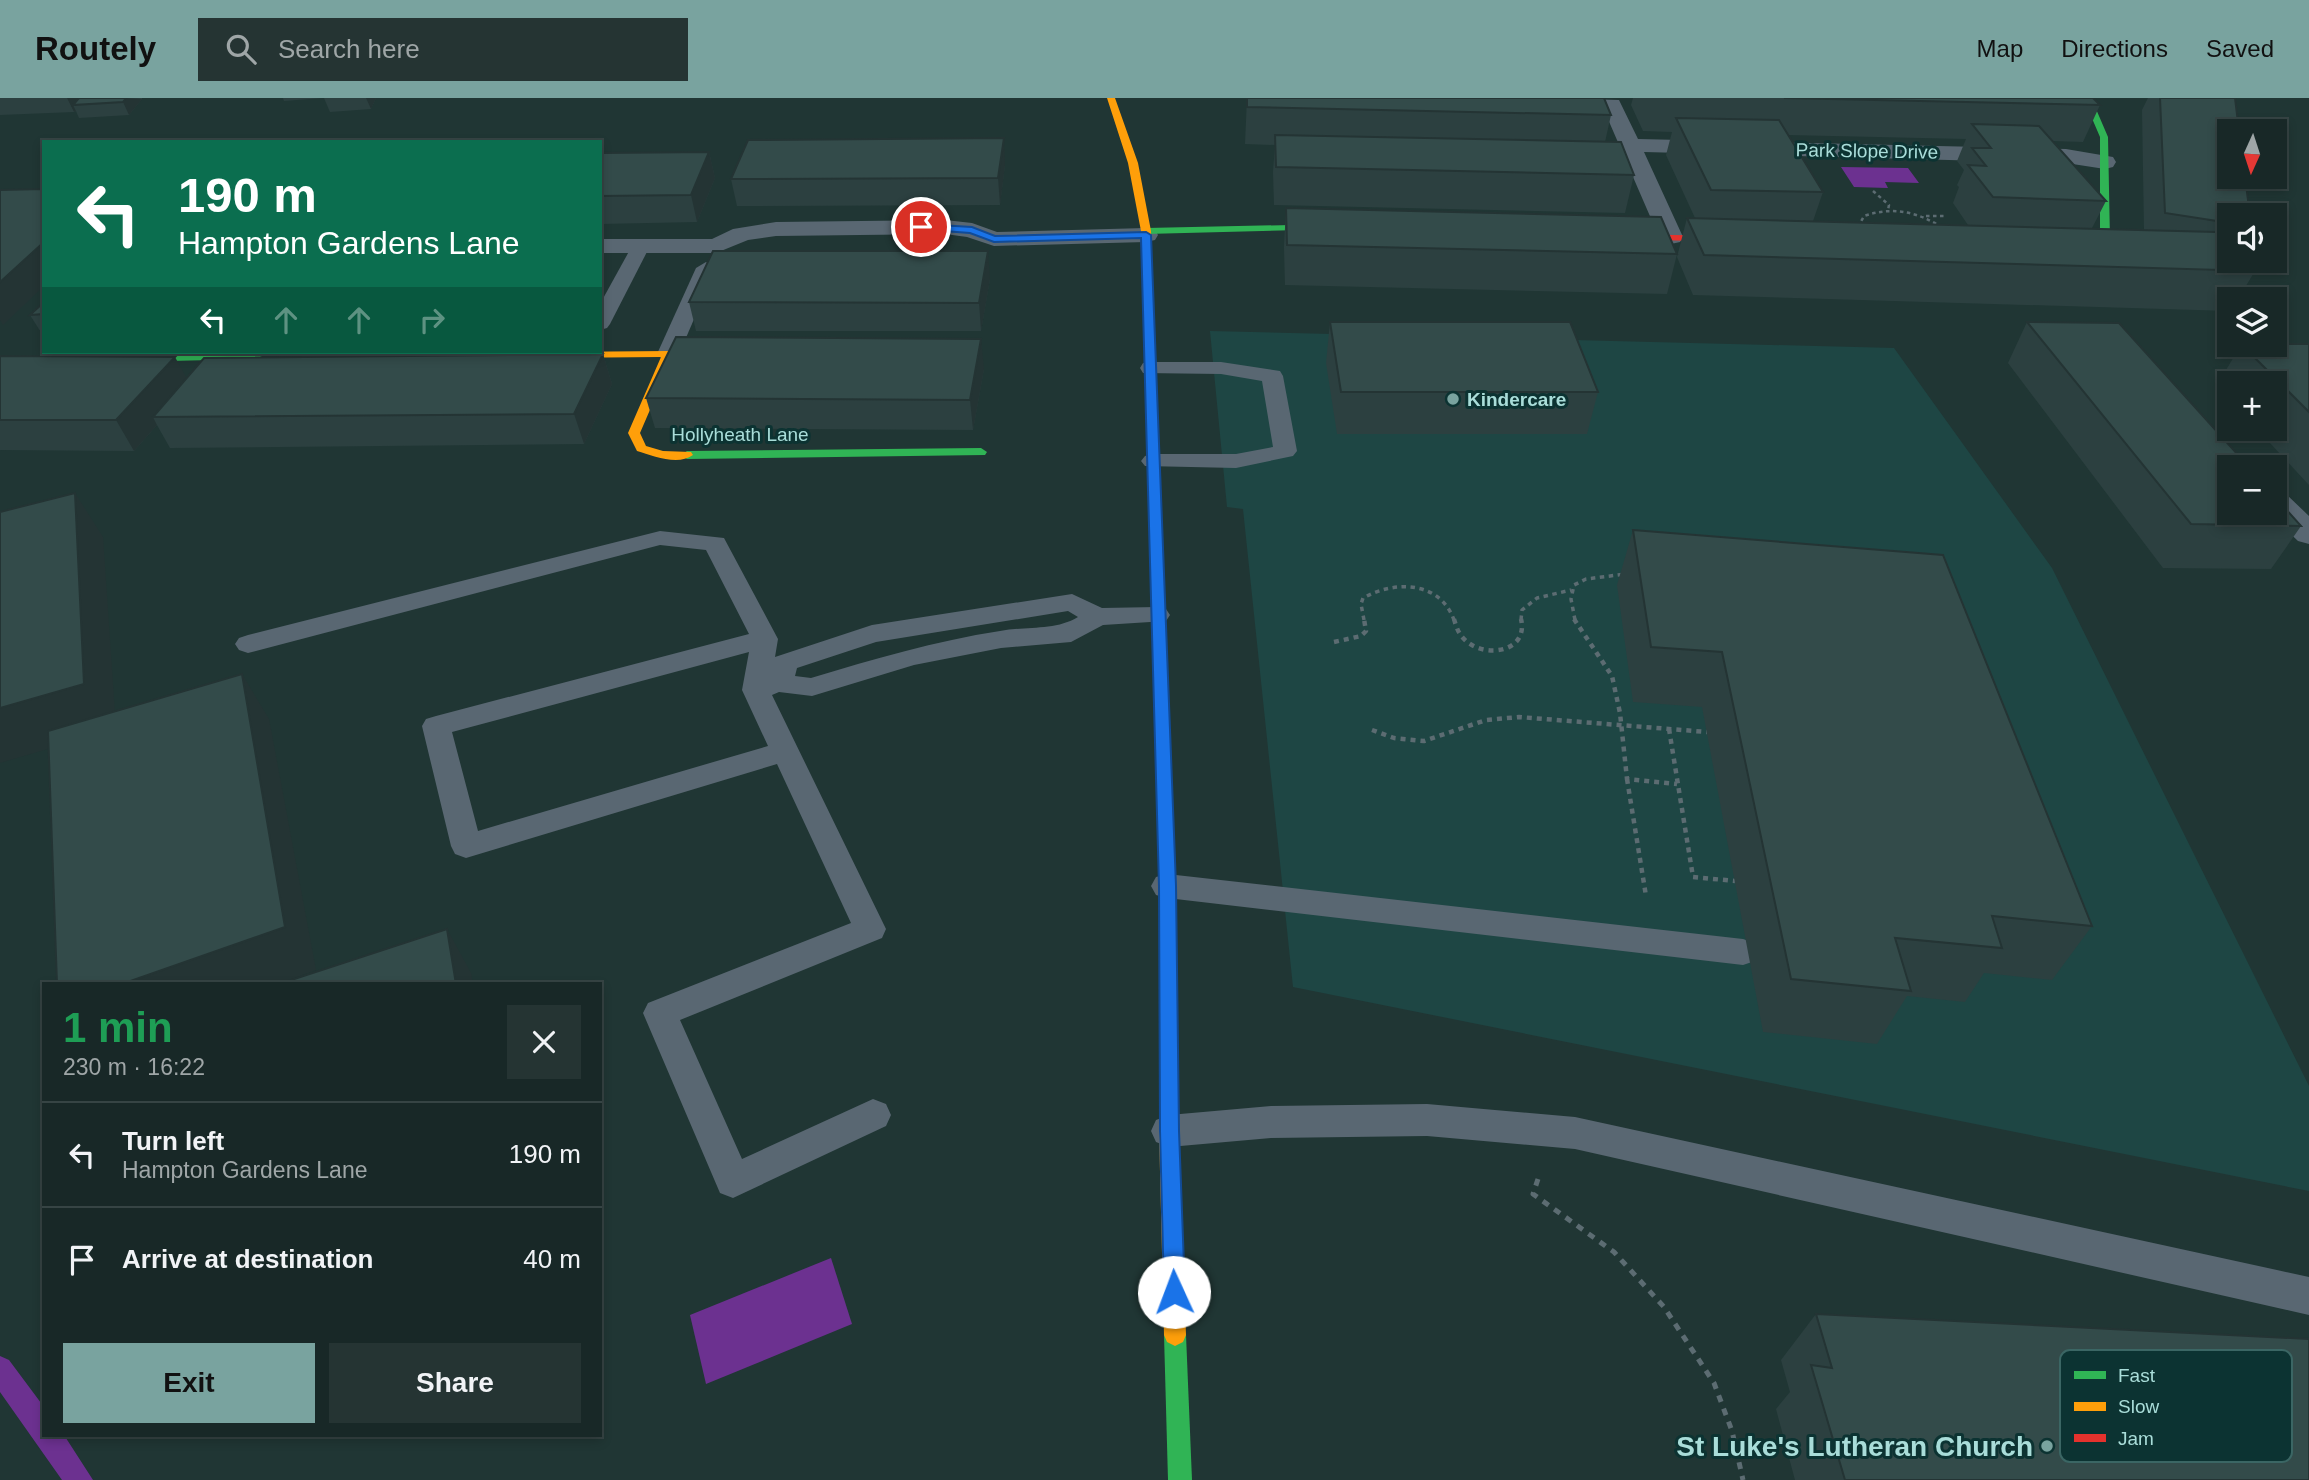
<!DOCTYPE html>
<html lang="en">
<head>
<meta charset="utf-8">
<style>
	:root { --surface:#182827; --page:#253433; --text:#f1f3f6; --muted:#9fa6a7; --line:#364444; --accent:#79a39f }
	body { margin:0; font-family:Helvetica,sans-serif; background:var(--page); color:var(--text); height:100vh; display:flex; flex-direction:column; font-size:26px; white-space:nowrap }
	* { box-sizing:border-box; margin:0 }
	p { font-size:23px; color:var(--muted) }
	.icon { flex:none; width:38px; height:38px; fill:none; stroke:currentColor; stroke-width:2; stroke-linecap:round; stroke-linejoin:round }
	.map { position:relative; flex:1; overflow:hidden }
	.drawer { position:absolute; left:42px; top:884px; width:560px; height:455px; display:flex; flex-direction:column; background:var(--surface); border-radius:0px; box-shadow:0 4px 10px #0003,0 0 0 2px var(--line) }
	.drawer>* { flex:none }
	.banner { position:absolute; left:42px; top:42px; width:560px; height:214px; border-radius:0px; box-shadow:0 4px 10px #0003,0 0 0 2px var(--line); background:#0b6e4f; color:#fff; overflow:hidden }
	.needle { width:46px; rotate:183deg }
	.buttons { position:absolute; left:2217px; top:21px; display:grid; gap:14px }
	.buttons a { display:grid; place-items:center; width:70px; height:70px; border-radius:0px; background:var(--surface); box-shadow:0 4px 10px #0003,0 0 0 2px var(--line); font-size:35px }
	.pin { position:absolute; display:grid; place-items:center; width:60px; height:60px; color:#fff; margin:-30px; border:4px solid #fff; border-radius:50%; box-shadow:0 2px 7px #0007 }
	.me { position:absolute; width:77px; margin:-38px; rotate:358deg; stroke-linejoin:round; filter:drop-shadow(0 0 5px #0008) }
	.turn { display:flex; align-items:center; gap:24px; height:147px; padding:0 21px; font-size:32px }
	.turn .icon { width:91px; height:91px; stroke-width:2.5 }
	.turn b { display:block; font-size:49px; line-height:60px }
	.lanes { display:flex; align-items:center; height:66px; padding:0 21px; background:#0003; justify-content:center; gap:35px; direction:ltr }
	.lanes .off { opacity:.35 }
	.round { display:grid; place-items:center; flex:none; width:74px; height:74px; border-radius:0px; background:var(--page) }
	.summary { display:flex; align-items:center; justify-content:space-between; height:119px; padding:0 21px }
	h1 { font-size:42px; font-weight:700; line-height:52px; color:#1e9e55 }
	.cta { display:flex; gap:14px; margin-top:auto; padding:14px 21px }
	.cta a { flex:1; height:80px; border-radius:0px; background:var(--accent); color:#111; font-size:28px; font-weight:700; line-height:80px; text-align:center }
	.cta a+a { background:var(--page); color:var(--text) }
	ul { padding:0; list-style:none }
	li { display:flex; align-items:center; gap:21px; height:105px; padding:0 21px; border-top:2px solid var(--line) }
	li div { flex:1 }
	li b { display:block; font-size:26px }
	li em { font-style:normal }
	header { display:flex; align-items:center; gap:42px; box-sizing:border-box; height:98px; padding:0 35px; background:var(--accent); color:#111 }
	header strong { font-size:33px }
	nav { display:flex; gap:38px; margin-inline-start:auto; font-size:24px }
	.search { width:490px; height:63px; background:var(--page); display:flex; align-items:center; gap:18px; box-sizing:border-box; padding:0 24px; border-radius:0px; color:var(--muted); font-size:26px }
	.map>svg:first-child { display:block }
	.built { fill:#1e4644 }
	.water { fill:#6c3190 }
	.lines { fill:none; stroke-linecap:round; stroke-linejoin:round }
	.stream { fill:#6c3190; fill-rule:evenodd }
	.path-far3 { stroke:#5c6c72; stroke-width:2.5; stroke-dasharray:3.5 3.5; stroke-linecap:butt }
	.path-far2 { stroke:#5c6c72; stroke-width:3.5; stroke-dasharray:4.5 4.5; stroke-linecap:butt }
	.path-far1 { stroke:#5c6c72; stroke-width:4.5; stroke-dasharray:5 5; stroke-linecap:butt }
	.path { stroke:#5c6c72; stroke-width:5; stroke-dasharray:7 7; stroke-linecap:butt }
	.lane { fill:#596772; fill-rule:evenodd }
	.street { fill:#596772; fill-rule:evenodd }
	.fast { fill:#30b455; fill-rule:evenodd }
	.slow { fill:#ff9f0a; fill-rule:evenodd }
	.jam { fill:#e5322d; fill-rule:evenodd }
	.wall { fill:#2c4040; fill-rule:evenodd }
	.shaded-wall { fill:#243434 }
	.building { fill:#334b4a; stroke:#243434; stroke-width:2 }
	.route { fill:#1a73e8; stroke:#114b97; stroke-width:2 }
	.poi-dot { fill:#79a39f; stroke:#0c3332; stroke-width:2.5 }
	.labels { text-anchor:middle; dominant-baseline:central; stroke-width:6; stroke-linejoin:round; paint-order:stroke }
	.far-street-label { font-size:19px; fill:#a9ddd9; stroke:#0c3332 }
	.far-poi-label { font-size:19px; font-weight:bold; fill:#a9ddd9; stroke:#0c3332; text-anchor:start }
	.near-poi-label { font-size:28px; font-weight:bold; fill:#a9ddd9; stroke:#0c3332; text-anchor:end }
	.key { fill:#0c3332; stroke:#3b6664; stroke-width:2 }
	.key-label { font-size:19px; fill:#a9ddd9 }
</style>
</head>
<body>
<header>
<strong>Routely</strong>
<div class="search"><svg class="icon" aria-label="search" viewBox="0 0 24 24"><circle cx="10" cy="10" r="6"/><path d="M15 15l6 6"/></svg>Search here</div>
<nav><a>Map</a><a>Directions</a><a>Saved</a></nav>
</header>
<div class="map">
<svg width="2309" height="1382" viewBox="0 0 2309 1382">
	<rect width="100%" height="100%" fill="#203634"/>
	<path class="built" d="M1210,233l684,17 158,220 257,518v105l-1016,-204 -50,-478 -16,-2z"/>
	<g class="water">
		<path d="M1841,69l67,1 11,15 -34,-1 3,6 -34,-1z"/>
		<path d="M831,1160l21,66 -146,60 -16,-69z"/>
	</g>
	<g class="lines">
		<path class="stream" d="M0,1258l9,4 35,47v28h20l29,45h-31l-62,-88z"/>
		<g class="path-far3">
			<path d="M1873,93l16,14 -1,5"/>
			<path d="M1926,118h20"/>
			<path d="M1858,129l6,-11c29,-10 54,-4 79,12"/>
		</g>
		<g class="path-far2">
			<path d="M1364,522l-3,-16 2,-6c32,-18 77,-17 91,22"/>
			<path d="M1521,522l1,-10 15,-12 34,-8"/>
			<path d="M1575,522l-4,-21 3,-14 12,-6 40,-5"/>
		</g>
		<g class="path-far1">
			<path d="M1454,521c2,7 4,14 10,20 19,20 65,14 57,-20"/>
			<path d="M1574,521l38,57 8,37 7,66 50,5"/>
			<path d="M1334,544l27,-6 5,-5 -2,-12"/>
			<path d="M1669,631l24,148 42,4"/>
			<path d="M1372,632l22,8 30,3 62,-21 33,-3 188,15"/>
			<path d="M1627,681l19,117"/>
		</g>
		<path class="path" d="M1538,1081l-5,15 81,58 50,55 50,76 18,48 11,49"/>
		<g class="lane">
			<path d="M641,142l9,6 -40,78 -3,4 -7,2v-26l32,-58z"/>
			<path d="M706,164l10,6 -37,86 -4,4h-14l-4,-4 39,-86z"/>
			<path d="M1151,264h70l59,9 3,5 14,75 -4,5 -57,12 -91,-2 -4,-5 4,-5 8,-2h83l37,-7 -11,-66 -41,-7 -78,-1 -3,-5 3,-5z"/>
			<path d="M660,433l64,7 54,101 -3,18 97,-32 200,-31 30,14 55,-1 9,2 4,6 -4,6 -63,4 -32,17 -70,6 -87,17 -102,31 -33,-4 -7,3 114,234 -4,9 -202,82 62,139 131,-60 13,5 5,11 -5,11 -153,72 -13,-5 -77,-180 5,-10 203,-80 -74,-159 -311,94 -11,-4 -4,-8 -29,-120 4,-7 10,-3 313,-82 -43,-84 -46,-5 -412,108 -9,-3 -4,-6 4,-6 9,-3zM1068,513l10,6c-23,14 -52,9 -78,14 -65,10 -126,28 -189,47l-16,-2 2,-8 79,-26zM749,554l-7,38 26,56 -290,85 -26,-99z"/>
			<path d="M1167,776l576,65 12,4 4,9 -4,9 -12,4 -576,-67 -11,-3 -5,-9 5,-9z"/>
			<path d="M1427,1006l148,13 734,160v38l-734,-166 -148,-13 -156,2 -102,9 -13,-5 -5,-11 5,-11 13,-5 102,-9z"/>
		</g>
		<g class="street">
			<path d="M1546,0l73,2 19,39 428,10 47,8 3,5 -3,5 -8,2 -39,-6 -422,-11 39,85 -3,5 -9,2 -9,-2 -3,-5 -55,-127 -50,-2 -7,-2 -3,-4z"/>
			<path d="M945,122l27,3 25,9 149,-4 9,2 3,5 -3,5 -9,2 -152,4 -27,-9 -22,-3 -169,2 -28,4 -32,13h-116v-14h112l21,-10 43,-7z"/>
			<path d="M2275,394l11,2 23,22v28l-11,-3 -29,-28h6z"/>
		</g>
		<g class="fast">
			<path d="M2092,8l4,3 12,28 2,104 -10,8 -32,3 -4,-1v-4l30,-3 6,-4v-103l-12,-28z"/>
			<path d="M1336,126l3,1v4l-193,5 -5,-3 5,-3z"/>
			<path d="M256,256l6,3 -2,2 -136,3 -6,-3 6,-3z"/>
			<path d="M981,350l6,4 -2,3 -298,4 -6,-4 6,-4z"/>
			<path d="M1154,384l6,4 15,385 -2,4h-12l-2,-4 -11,-385z"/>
			<path d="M1175,1226l8,4 3,7 6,145h-24l-4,-145 3,-7z"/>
		</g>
		<g class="slow">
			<path d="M1107,0h8l23,65 13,68 9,255 -6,4 -6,-4 -7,-255 -13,-68z"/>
			<path d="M668,253l6,3 -34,79 6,13 17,5 28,1 2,3c-15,11 -40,1 -56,-4l-9,-18 33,-76 -110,1 -6,-3 6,-3z"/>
			<path d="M1167,767l6,2 2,4 4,260 7,204 -3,7 -8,4 -8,-4 -3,-7 -5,-204v-260l2,-4z"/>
		</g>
		<path class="jam" d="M1613,136l122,2 5,3 -5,3 -118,-3 -4,-1z"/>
	</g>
	<g class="wall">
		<path d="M0,0h142v1l-13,16 -50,3 -3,-7 -2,1 -74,3z"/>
		<path d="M283,0h40l-39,3z"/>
		<path d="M324,0h52l-5,11 -41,3z"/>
		<path d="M1247,0l364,17 -6,27 29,33 -9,38 -351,-8 -1,-33 2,-27 -30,-1z"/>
		<path d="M1633,0h460l7,7 -17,37 -31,-1 54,60 -14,27 52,2 -2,-120 6,-12h87l-5,117v46l25,10 -17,28h-8v12l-537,-16 -16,-38 10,-39h8l-29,-63 6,-23 -29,-1 -12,-26zM1788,37l178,4 -9,22 7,9 -7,15 2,2 -6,16 15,22 -155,-4 10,-29z"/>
		<path d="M709,54l6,26 -18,44 -97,2v-71z"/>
		<path d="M1005,67l-5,40 -263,1 -6,-27z"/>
		<path d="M1286,110l391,46 -10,40 -382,-9 -1,-38z"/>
		<path d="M990,181l-9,52h-285l-7,-29z"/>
		<path d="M44,204v35l-14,-22z"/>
		<path d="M1330,224l268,70 -11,42h-250l-11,-71z"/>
		<path d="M2027,224l274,204 -30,43 -108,-1 -155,-205z"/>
		<path d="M2309,246v141l-52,-56h18v-46h-45v16l-13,-14 24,-40z"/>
		<path d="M603,256l9,30 -28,60 -414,4 -13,-23 -23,26 -134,-1v-94l187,22z"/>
		<path d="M984,271l-11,61 -318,-2 -9,-30z"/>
		<path d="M1633,432l459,396 -40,54 -68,-7 -19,29 -58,-6 -30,48 -114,-12 -61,-325 -69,-5 -16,-117z"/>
		<path d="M1816,1216l493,166h-514l-19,-71 14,-17 -9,-32z"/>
	</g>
	<g class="shaded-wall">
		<path d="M67,0h21l-15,7 3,6 -2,1z"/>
		<path d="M126,0l16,1 -13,16 -6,-13z"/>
		<path d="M366,0h10l-5,11z"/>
		<path d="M1004,40l1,27 -5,40 -2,-27z"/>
		<path d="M709,54l6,26 -18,44 -6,-27z"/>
		<path d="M44,144v44l-41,39 -3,-5v-38z"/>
		<path d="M988,153l2,28 -9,52 -2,-28z"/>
		<path d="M981,241l3,30 -11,61 -3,-30z"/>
		<path d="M603,256l9,30 -28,60 -10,-30z"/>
		<path d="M175,259l16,29 -38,31 4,8 -23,26 -18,-31z"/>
		<path d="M75,395l28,44 13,192 -116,34v-55z"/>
		<path d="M242,576l27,45 47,251 -37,14h-157z"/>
		<path d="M447,831l24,44 2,11h-17z"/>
	</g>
	<g class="building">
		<path d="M79,0h47l-3,4 -50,3z"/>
		<path d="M1247,0h357l7,17 -364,-8z"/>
		<path d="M1784,0h309l7,7z"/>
		<path d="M2160,0h75l4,33h-9v46h15l5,38h-20v8l-65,-10z"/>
		<path d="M1676,20l103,2 44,72 -112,-2z"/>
		<path d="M1972,26l67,2 67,75 -113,-4 -25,-32 18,1 -14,-18h19z"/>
		<path d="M1275,37l346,7 13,33 -358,-8z"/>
		<path d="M1004,40l-6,40 -267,1 17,-39z"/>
		<path d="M709,54l-18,43 -91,1v-43z"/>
		<path d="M44,91v53l-44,40v-92z"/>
		<path d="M1286,110l375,9 16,37 -390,-9z"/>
		<path d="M1687,120l529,14 14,14v15h15l10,10 -551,-16z"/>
		<path d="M713,153h275l-9,52 -290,-1z"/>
		<path d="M44,204v12l-14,1z"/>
		<path d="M1330,224h240l28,70h-257z"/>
		<path d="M2027,224l92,1 130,144h-19v46h45v-16l26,29 -110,-2z"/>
		<path d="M676,239l305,2 -11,61 -324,-2z"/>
		<path d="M2275,246h34v68l-67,-67z"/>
		<path d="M603,256l-29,60 -421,3 51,-59z"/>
		<path d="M0,258l175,1 -59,63h-116z"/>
		<path d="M75,395l9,191 -84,24v-196z"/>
		<path d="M1633,432l310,25 149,371 -100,-10 10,32 -107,-10 16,53 -120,-12 -69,-327 -71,-5z"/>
		<path d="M242,576l43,253 -163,57h-65l-9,-253z"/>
		<path d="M447,831l9,55h-177z"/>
		<path d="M1816,1216l493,25v141h-464l-34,-115 21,3z"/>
	</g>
	<path class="route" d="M921,126l51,3 23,9 151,-4 5,3 25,651 3,245 6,161 -3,7 -8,3 -7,-3 -3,-7 -4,-161 -1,-245 -18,-648 -147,4 -24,-9 -53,-4v-4z"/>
	<g class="poi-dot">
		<circle cx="1453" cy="301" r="7"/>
		<circle cx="2047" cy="1348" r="7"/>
	</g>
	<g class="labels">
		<g class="far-street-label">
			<text transform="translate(1867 53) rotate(1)">Park Slope Drive</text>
			<text x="740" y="336">Hollyheath Lane</text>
		</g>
		<g class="far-poi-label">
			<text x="1467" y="301">Kindercare</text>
		</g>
		<g class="near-poi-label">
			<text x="2033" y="1348">St Luke's Lutheran Church</text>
		</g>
	</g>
	<rect x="2060" y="1252" width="232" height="112" rx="10" class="key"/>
	<rect x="2074" y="1273" width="32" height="8" fill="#30b455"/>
	<rect x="2074" y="1304" width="32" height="9" fill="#ff9f0a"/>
	<rect x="2074" y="1336" width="32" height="8" fill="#e5322d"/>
	<g class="key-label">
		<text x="2118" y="1284">Fast</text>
		<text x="2118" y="1315">Slow</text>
		<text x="2118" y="1347">Jam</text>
	</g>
</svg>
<div class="buttons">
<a><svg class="needle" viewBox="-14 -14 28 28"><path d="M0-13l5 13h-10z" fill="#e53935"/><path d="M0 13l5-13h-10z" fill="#9fa6a7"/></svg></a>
<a><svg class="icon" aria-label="sound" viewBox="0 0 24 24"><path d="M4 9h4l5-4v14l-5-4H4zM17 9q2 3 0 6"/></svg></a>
<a><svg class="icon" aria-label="layers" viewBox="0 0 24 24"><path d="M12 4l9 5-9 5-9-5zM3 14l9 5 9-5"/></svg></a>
<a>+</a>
<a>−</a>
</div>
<div class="pin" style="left:921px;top:129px;background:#d93025"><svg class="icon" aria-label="arrive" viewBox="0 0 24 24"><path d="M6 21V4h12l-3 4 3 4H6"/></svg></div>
<svg class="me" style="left:1174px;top:1194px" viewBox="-20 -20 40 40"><circle r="19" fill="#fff"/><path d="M0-13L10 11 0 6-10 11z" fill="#1a73e8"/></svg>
<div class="banner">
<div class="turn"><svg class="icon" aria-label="left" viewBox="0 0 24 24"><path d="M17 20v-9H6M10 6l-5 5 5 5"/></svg><div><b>190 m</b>Hampton Gardens Lane</div></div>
<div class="lanes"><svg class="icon" aria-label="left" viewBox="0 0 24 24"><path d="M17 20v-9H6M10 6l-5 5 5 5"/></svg><svg class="icon off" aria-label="ahead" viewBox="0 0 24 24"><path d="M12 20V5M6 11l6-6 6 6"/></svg><svg class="icon off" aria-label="ahead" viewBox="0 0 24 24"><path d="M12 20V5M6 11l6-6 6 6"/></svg><svg class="icon off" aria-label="right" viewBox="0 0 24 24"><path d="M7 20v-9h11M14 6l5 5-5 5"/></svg></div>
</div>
<section class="drawer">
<div class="summary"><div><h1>1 min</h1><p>230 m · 16:22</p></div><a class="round"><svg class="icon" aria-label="close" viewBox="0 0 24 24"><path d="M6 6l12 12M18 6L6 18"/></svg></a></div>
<ul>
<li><svg class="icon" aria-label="left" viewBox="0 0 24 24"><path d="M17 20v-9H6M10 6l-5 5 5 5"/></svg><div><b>Turn left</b><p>Hampton Gardens Lane</p></div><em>190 m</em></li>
<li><svg class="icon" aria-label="arrive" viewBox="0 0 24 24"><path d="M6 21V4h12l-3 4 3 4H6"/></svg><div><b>Arrive at destination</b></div><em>40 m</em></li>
</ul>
<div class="cta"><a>Exit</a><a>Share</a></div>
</section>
</div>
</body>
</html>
